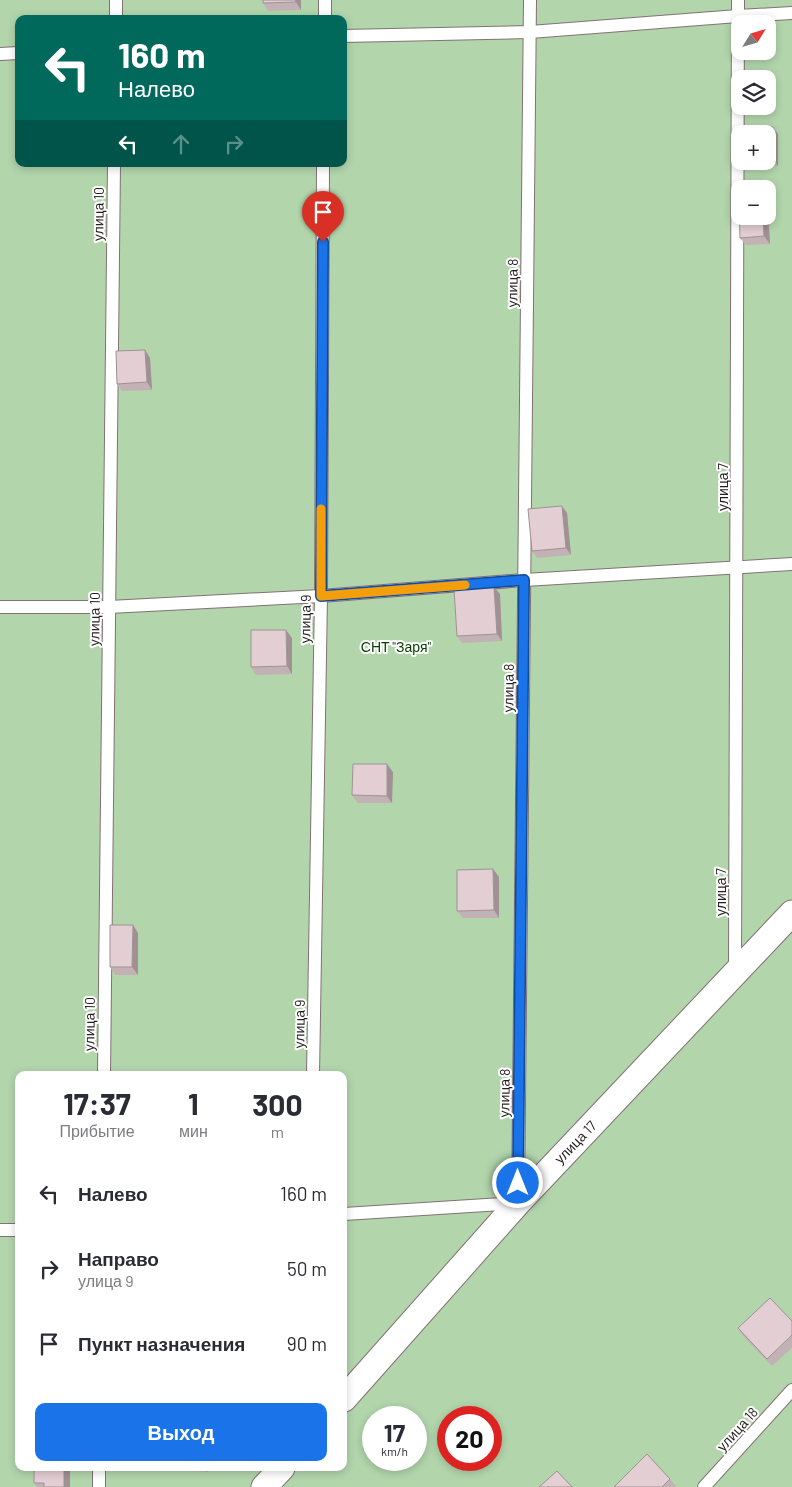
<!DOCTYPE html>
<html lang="ru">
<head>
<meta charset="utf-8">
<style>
	:root { --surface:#fff; --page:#f2f2f3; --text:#2b2b33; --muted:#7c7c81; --accent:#1a73e8 }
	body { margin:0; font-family:Barlow,sans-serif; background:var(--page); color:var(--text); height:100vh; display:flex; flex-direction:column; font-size:19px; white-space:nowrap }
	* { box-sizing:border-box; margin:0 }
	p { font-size:16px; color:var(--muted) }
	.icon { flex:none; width:28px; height:28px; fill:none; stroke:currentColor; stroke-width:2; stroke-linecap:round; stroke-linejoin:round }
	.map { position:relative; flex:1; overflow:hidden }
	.sheet { position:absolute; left:15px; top:1071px; width:332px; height:400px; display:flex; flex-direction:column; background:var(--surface); border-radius:10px; box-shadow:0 2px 8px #0003 }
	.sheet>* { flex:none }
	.top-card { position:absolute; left:15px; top:15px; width:332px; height:152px; border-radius:10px; box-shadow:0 2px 8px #0003; background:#00695c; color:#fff; overflow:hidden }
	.needle { width:32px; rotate:53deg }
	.tools { position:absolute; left:731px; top:15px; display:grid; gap:10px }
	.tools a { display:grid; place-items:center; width:45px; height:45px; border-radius:10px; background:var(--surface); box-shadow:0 2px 8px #0003; font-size:25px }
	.speed { position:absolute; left:362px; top:1406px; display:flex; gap:10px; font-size:25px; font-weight:700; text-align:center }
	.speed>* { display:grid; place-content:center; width:65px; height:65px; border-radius:50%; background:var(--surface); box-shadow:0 2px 8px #0003; line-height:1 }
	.speed small { font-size:12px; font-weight:400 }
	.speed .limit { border:8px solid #d22; background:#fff; color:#111 }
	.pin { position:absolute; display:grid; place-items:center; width:42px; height:42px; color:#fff; margin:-51px -21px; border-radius:50% 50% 50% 0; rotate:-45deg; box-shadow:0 0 5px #0007 }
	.pin .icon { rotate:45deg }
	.me { position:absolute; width:55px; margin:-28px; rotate:0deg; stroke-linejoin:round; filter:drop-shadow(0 0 4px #0008) }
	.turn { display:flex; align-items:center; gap:18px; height:105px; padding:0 20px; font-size:22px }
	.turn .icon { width:65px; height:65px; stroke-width:2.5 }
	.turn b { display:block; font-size:35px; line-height:42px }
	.lanes { display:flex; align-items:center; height:48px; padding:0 20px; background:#0003; justify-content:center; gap:25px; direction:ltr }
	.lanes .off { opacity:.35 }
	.eta { display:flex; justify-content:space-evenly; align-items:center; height:85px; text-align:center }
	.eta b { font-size:30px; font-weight:700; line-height:35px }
	.cta { display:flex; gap:10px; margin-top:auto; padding:10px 20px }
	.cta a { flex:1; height:58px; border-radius:10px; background:var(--accent); color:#fff; font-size:20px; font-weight:700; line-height:58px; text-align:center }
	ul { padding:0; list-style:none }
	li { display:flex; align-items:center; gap:15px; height:75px; padding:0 20px }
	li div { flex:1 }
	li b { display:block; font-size:19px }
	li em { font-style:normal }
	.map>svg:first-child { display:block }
	.green { fill:#b2d5ac; fill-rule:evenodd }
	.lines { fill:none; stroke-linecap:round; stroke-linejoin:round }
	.service-casing { stroke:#837174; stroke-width:14 }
	.minor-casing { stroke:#837174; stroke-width:27 }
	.service { stroke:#fff; stroke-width:12 }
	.minor { stroke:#fff; stroke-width:25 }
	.wall { fill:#c3b2b5; fill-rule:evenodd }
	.shaded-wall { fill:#9f9194 }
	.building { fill:#e3cfd3; stroke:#9f9194 }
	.route-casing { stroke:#114b97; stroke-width:12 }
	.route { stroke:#1a73e8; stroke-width:9 }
	.slow { stroke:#f59e0b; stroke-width:9 }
	.labels { text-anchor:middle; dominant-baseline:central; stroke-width:4; stroke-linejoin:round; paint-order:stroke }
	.street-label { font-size:14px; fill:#251d1f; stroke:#fefefe }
	.park-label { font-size:14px; fill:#063c00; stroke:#fefefe }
</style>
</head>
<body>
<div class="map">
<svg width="792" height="1487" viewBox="0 0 792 1487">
	<rect width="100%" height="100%" fill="#fdecef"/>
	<path class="green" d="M0,0h792v1487h-792zM19,19h325v145h-325zM740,24h28v27h-28zM740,79h28v27h-28zM740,134h28v27h-28zM740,189h28v27h-28zM19,1075h325v393h-325zM374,1418h42v42h-42zM449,1418h42v42h-42z"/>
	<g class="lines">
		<g class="service-casing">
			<g id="service">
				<path d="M116,19v-19"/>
				<path d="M325,19v-19"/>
				<path d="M344,36l186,-4 208,-16 54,-3"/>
				<path d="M0,54l19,-1"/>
				<path d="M0,607h109l212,-11 203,-16 268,-16"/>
				<path d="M735,972l3,-972"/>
				<path d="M104,1075l10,-911"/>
				<path d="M313,1075l8,-479 2,-432"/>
				<path d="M344,1214l174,-11 12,-1203"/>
				<path d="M0,1230h19"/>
				<path d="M99,1487v-19"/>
				<path d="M704,1487l88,-97"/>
			</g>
		</g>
		<g class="minor-casing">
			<g id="minor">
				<path d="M344,1399l174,-196 274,-290"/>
				<path d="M264,1487l18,-19"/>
			</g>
		</g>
		<use href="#service" class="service"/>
		<use href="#minor" class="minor"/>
	</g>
	<g class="wall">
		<path d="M301,0v10l-33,1 -5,-8z"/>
		<path d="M741,126l32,1 5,7v32l-40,-1 -6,-8zM740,134h28v27h-28z"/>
		<path d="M768,211l2,33 -24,1 -6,-7 28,-22z"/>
		<path d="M150,358l2,32 -30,1 -5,-7z"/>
		<path d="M562,506l5,7 4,42 -34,3 -5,-7z"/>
		<path d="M500,594l2,47 -40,2 -5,-7z"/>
		<path d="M292,638v36l-36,1 -5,-8z"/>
		<path d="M393,772l-1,31h-34l-6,-8z"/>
		<path d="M493,869l6,8v41h-36l-6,-7z"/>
		<path d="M133,925l5,8v42h-23l-5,-8z"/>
		<path d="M792,1321v27l-20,18 -29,-30 -5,-8z"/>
		<path d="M70,1468v19h-33l-3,-4z"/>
		<path d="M190,1468h18v4l-16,-1z"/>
		<path d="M670,1479l6,7 -1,1h-61z"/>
	</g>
	<g class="shaded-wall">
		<path d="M295,0h6v10l-5,-8z"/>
		<path d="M773,127l5,7v32l-5,-8z"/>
		<path d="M768,211l2,33 -6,-8 -1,-20h5z"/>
		<path d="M145,350l5,8 2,32 -5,-8z"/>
		<path d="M562,506l5,7 4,42 -5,-7z"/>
		<path d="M494,587l6,7 2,47 -5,-7z"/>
		<path d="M286,630l6,8v36l-5,-8z"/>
		<path d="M387,764l6,8 -1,31 -5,-7z"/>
		<path d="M493,869l6,8v41l-5,-8z"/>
		<path d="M133,925l5,8v42l-6,-8z"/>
		<rect x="64" y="1468" width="6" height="19"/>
		<path d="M205,1468h3v4z"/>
	</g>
	<g class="building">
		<path d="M263,0h32l1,2 -33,1z"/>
		<path d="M741,126l32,1v31h-5v-24h-28v23h-8z"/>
		<path d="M739,205h1v11h23l1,20 -24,2z"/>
		<path d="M145,350l2,32 -30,2 -1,-33z"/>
		<path d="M562,506l4,42 -34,3 -4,-42z"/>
		<path d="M494,587l3,47 -40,2 -3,-47z"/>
		<path d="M251,630h35l1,36 -36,1z"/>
		<path d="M353,764h34v32l-35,-1z"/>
		<path d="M493,869l1,41 -37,1v-41z"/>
		<path d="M110,925h23l-1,42h-22z"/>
		<path d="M770,1298l22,23v14l-25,24 -29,-31z"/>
		<path d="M647,1454l23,25 -8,8h-48z"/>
		<path d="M34,1468h30v19h-20v-4h-10z"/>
		<path d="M557,1471l15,16h-33z"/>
	</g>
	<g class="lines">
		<g class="route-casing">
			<path id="route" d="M323,242l-2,354 203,-16 -6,603"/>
		</g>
		<use href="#route" class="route"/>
		<path class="slow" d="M321,509v87l144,-11"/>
	</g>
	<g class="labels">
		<g class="street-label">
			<text transform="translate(98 214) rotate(-89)">улица 10</text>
			<text transform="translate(512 283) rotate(-89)">улица 8</text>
			<text transform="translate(722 487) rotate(-90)">улица 7</text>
			<text transform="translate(94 619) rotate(-89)">улица 10</text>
			<text transform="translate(305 619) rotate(-89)">улица 9</text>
			<text transform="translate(508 688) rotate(-89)">улица 8</text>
			<text transform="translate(720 892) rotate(-90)">улица 7</text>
			<text transform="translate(89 1024) rotate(-89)">улица 10</text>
			<text transform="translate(299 1024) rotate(-89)">улица 9</text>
			<text transform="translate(504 1093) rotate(-89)">улица 8</text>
			<text transform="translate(575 1142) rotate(-46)">улица 17</text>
			<text transform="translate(737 1429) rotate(-48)">улица 18</text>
		</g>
		<g class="park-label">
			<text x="396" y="646">СНТ "Заря"</text>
		</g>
	</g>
</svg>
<div class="tools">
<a><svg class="needle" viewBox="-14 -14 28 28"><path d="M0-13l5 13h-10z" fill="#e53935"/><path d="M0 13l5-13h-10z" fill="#7c7c81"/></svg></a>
<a><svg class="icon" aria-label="layers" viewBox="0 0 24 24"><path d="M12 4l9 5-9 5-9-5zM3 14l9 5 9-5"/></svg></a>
<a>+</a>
<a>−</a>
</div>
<div class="speed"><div>17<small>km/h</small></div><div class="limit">20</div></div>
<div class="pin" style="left:323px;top:242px;background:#d93025"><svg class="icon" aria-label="arrive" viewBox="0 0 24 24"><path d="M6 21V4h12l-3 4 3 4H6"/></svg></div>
<svg class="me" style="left:518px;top:1183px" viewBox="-20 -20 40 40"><circle r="17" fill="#1a73e8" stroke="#fff" stroke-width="3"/><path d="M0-11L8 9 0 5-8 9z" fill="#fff"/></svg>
<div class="top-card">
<div class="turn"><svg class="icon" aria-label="left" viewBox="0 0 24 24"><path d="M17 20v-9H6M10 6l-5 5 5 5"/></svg><div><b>160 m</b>Налево</div></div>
<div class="lanes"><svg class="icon" aria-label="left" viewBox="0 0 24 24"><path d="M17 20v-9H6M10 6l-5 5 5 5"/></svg><svg class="icon off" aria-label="ahead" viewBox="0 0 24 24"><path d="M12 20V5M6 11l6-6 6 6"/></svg><svg class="icon off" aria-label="right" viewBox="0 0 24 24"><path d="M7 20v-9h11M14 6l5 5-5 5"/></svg></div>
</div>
<section class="sheet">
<div class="eta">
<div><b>17:37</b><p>Прибытие</p></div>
<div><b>1</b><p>мин</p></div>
<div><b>300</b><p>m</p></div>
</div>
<ul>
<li><svg class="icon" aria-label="left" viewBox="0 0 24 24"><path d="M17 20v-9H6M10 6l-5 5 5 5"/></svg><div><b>Налево</b></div><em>160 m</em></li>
<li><svg class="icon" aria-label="right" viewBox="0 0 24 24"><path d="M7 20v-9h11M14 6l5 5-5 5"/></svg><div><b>Направо</b><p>улица 9</p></div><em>50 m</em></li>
<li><svg class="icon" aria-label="arrive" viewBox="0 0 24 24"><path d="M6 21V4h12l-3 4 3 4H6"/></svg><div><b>Пункт назначения</b></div><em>90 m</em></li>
</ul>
<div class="cta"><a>Выход</a></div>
</section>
</div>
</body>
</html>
